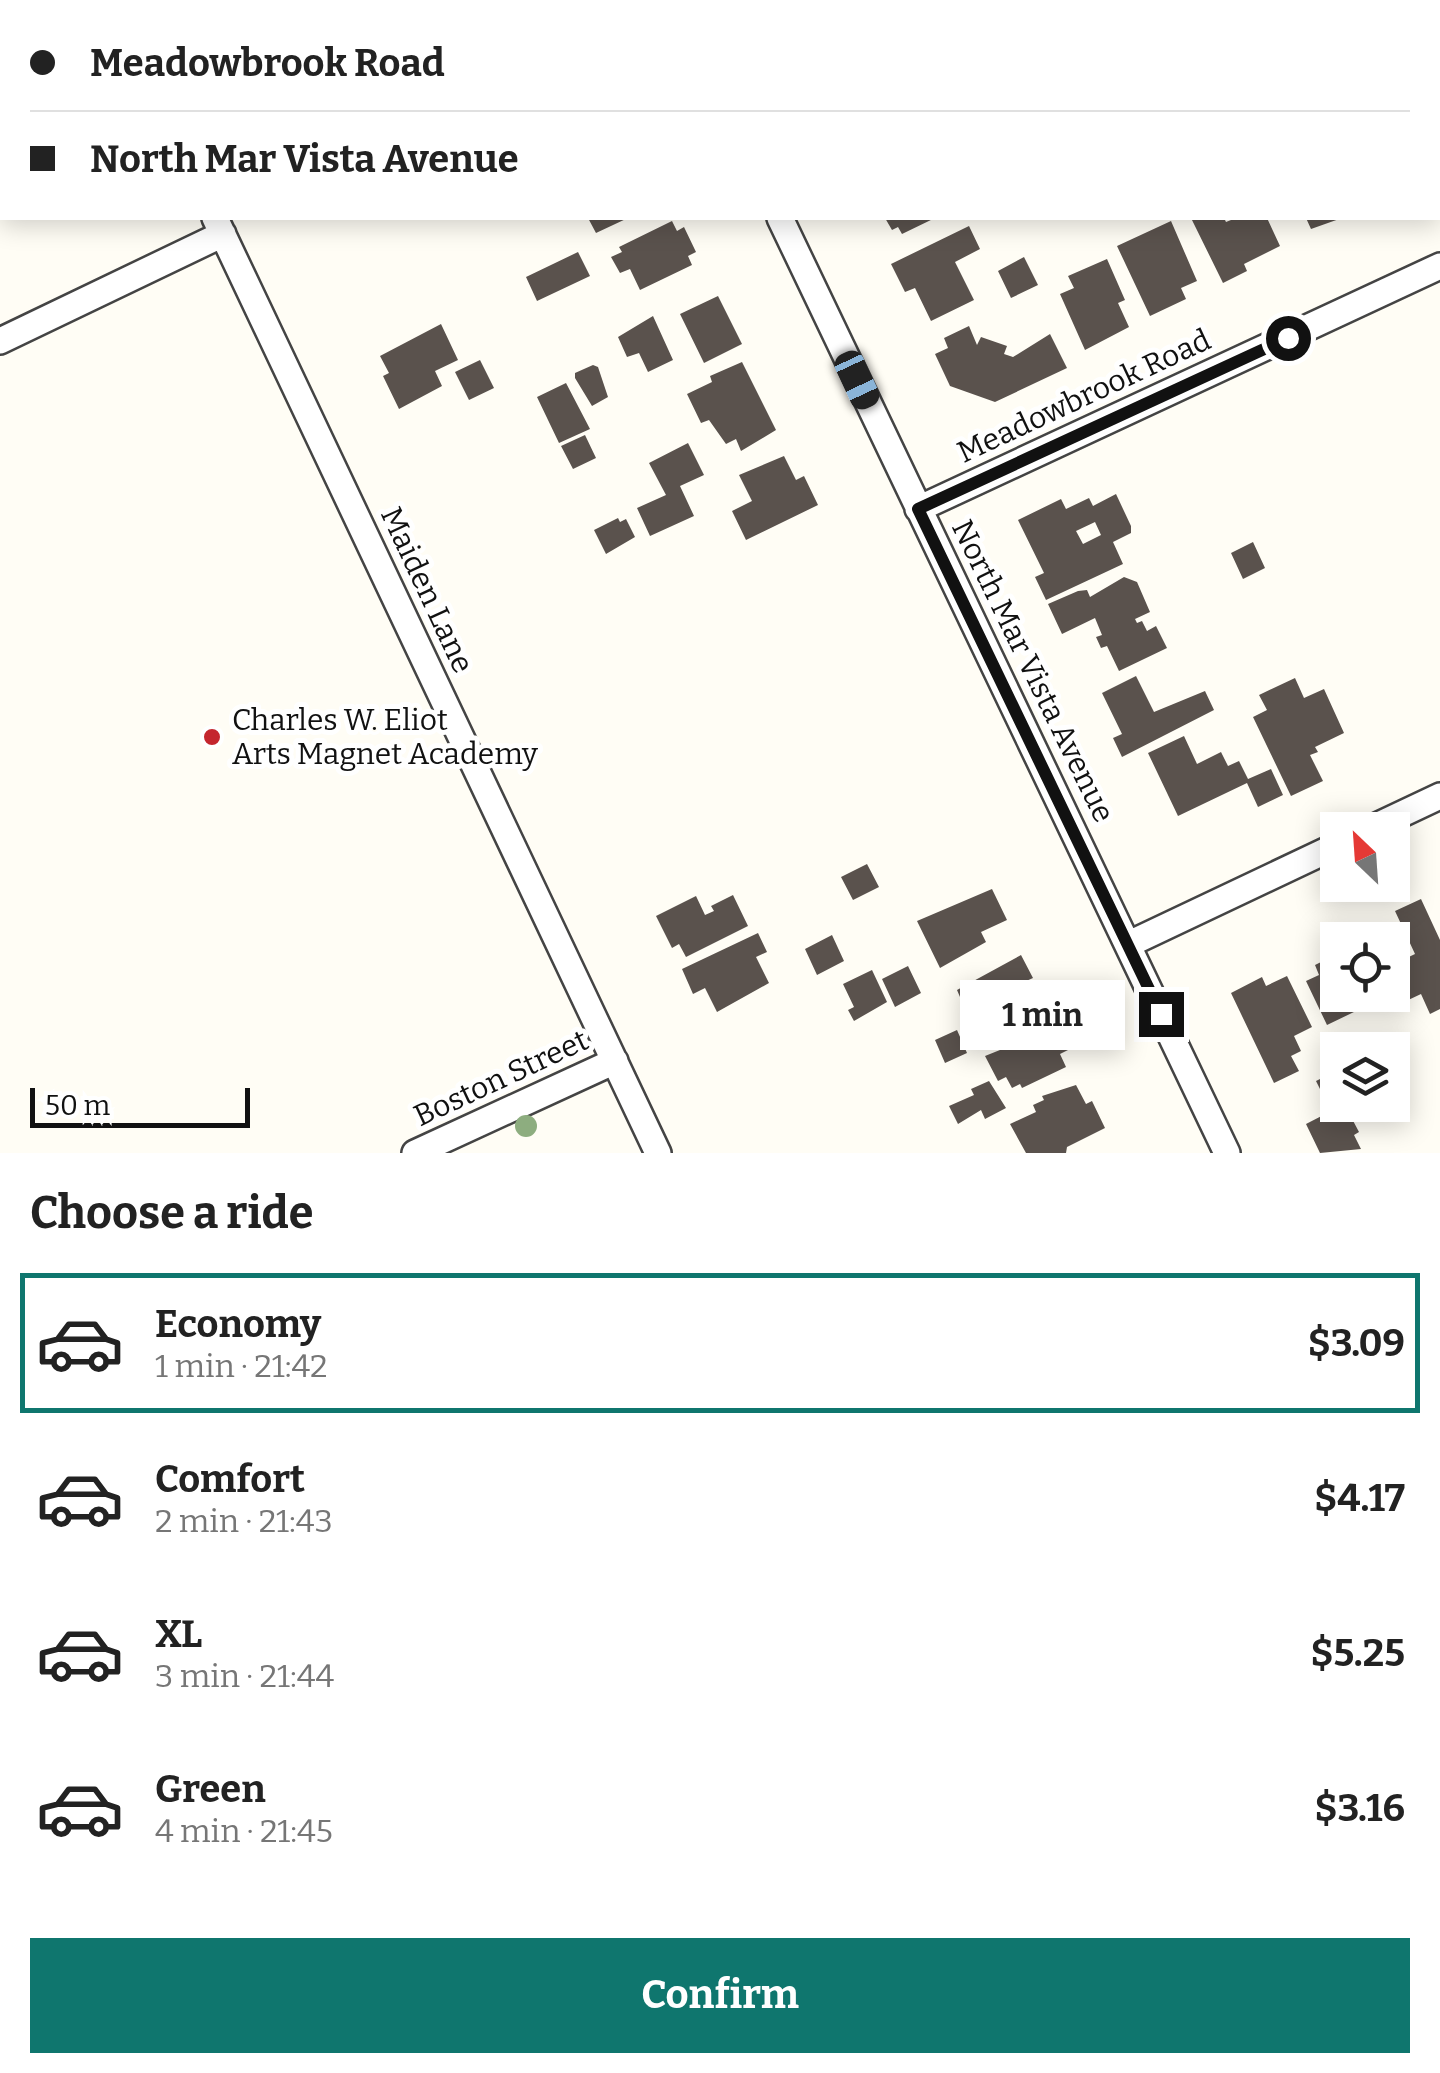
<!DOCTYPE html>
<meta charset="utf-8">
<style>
:root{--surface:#fff;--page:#f6f6f6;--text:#222;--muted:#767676;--line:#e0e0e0;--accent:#0f766e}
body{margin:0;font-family:Bitter,serif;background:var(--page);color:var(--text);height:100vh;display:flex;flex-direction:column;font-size:38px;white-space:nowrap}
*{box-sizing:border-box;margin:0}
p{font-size:32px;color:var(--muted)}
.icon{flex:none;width:55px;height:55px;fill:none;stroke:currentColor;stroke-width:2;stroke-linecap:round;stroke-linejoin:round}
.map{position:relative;height:1153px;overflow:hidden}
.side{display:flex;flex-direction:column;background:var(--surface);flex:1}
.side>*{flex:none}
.guide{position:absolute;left:0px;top:0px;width:1440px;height:220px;box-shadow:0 5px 25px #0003;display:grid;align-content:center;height:220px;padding:0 30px;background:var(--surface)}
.needle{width:65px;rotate:335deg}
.buttons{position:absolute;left:1320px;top:812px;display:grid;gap:20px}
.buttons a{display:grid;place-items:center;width:90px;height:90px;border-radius:0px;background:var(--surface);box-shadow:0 5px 25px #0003;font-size:50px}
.scale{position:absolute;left:30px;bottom:25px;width:220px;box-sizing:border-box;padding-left:10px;border:5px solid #111;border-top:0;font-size:28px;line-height:35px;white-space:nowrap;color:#111;-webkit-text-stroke:8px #fff;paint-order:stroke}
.end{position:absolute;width:45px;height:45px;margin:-22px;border:12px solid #111;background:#fff;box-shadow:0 0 0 5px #fff}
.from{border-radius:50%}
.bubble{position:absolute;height:70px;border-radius:0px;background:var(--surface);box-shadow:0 5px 25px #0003;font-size:32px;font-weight:700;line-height:70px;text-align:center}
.car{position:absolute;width:30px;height:60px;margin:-30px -15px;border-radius:12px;box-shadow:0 0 8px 2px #0007;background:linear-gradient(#222 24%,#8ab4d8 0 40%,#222 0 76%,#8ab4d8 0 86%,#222 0)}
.guide b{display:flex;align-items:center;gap:35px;height:95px;font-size:38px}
.guide b+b{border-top:2px solid var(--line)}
.guide i{width:25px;height:25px;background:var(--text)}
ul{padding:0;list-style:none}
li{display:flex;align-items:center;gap:30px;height:140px;margin:0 20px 15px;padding:0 10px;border:5px solid transparent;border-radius:0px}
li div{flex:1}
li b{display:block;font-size:38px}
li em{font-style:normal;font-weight:700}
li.current{border-color:var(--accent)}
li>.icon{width:90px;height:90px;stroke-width:1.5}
h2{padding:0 30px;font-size:45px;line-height:120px}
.primary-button{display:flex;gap:20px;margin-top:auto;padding:20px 30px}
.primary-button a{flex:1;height:115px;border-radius:0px;background:var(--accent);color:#fff;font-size:40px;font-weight:700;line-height:115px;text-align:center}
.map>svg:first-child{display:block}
.building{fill:#5a524d;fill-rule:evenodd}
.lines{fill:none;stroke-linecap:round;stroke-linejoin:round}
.minor-casing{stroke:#444;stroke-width:30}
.minor{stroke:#fff;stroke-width:25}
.tree{fill:#8dad7f}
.route{stroke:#111;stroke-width:12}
.poi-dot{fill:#c4262e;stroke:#fff;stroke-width:4}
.labels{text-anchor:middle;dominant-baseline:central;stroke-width:10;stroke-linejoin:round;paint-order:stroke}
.street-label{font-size:30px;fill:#111;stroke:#fff}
.poi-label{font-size:30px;fill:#111;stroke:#fff;text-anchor:start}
</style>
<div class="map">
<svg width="1440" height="1153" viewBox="0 0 1440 1153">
<rect width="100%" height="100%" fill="#fffdf5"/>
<path class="building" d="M588,218h40l-32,15z
M885,218h50l-33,16 -4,-7 -6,3z
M1191,218h33l2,4 10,-4h31l13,28 -36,18 3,7 -24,12z
M1306,218h36l-31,11z
M672,221l5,10 7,-4 12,25 -8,4 4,9 -52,25 -10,-21 -10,4 -9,-16 11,-5 -3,-5z
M1171,221l26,60 -16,7 5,11 -36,17 -33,-70z
M969,226l11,23 -25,13 19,38 -43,21 -16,-33 -10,4 -14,-28z
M578,252l12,24 -53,25 -11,-24z
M1024,257l14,28 -27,13 -13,-27z
M1107,259l18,41 -7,3 11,24 -44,23 -25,-56 14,-6 -6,-12z
M718,296l24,48 -38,19 -24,-49z
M653,316l20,44 -25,12 -9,-19 -12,4 -9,-20z
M441,324l17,36 -23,11 7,15 -43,23 -16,-33 6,-3 -9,-17z
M969,326l8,19 4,-8 26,9 -3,8 9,3 37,-23 17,34 -72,34 -45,-16 -15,-32 13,-6 -4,-10z
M480,360l14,28 -25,12 -14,-28z
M742,362l34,68 -35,21 -5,-12 -10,5 -17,-24 -8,3 -14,-29 25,-12 -2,-6z
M593,365l5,2 10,30 -16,9 -17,-28v-5z
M566,383l24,46 -31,14 -22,-46z
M585,435l11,23 -23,11 -12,-23z
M688,443l16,32 -24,11 14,30 -44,20 -13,-28 29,-13 -17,-32z
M784,456l12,24 8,-4 14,29 -72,35 -14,-29 20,-10 -13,-26z
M1116,494l15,32v7l-18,9 10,22 -77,36 -11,-23 9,-4 -26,-53 43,-21 5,10 23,-11 4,8zM1095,522l6,13 -18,9 -7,-13z
M618,518l2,4 6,-3 9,18 -29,17 -12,-24z
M1253,542l12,26 -22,11 -12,-26z
M1124,577l13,5 13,30 -15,7 2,4 5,-2 5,10 9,-5 11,22 -48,23 -12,-25 -6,2 -5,-11 6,-2 -7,-17 -33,16 -14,-30 30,-13 9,-1 3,7z
M1136,676l18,36 51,-21 9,19 -92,47 -9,-19 9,-4 -20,-41z
M1295,678l9,20 20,-9 20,44 -29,14 3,5 -8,3 13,26 -32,15 -38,-79 14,-7 -8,-15z
M1184,736l13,28 24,-12 7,14 11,-5 9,18 23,-10 12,26 -25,12 -11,-24 -69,33 -30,-63z
M867,864l12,23 -26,13 -12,-23z
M992,889l15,31 -26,12 5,10 -46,26 -23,-47z
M733,895l15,31 -62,31 -7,-13 -7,4 -16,-32 40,-20 9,19 9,-4 -3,-5z
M1421,899l19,41v69l-10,5 -9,-20 -17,8 -12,-24v-13l23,-11 -20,-43z
M758,933l9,19 -11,5 13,26 -52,29 -12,-24 -12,6 -11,-25z
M832,935l12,26 -27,14 -12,-26z
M1338,941v54l45,3 -56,27 -21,-44 13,-6 -4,-10 12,-6 -6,-10z
M1021,955l12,23 -9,4 10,20 -36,20 -7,1 -2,-6 -17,8 -15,-35z
M908,966l13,27 -26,14 -13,-28z
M872,970l15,32 -33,19 -6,-11 6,-3 -11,-23z
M1287,976l25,51 -18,9 7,15 -10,5 8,15 -25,12 -43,-90 31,-16 4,9z
M1057,1027l11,23 -8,4 6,13 -44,21 -2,-4 -8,4 -6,-11 -8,4 -13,-25z
M957,1030l10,23 -22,10 -10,-23z
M1338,1070v33l-9,4 -13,-26z
M989,1081l17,27 -21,11 -4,-9 -23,14 -9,-18 25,-11 -3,-6z
M1076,1085l10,19 6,-3 13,27 -38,19 -1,6h-40l-16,-29 26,-12 -3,-7 11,-5 -2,-4z
M1339,1107l5,11 6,-3 9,17 -5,3 7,14 -41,4 -14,-29z"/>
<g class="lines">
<defs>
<path id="minor" d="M111,0l1,2
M677,0l1,2
M215,218l443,935
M780,218l447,935
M0,341l223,-107
M918,509l522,-243
M1368,830l72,-34
M1129,944l209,-99
M415,1153l200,-92"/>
</defs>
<use href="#minor" class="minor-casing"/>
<use href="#minor" class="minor"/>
</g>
<circle class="tree" cx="526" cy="1126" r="11"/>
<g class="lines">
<path class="route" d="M1161,1014l-243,-505 370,-171"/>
</g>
<circle class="poi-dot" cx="212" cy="737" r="10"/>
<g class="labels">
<g class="street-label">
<text transform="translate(1084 396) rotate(-25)">Meadowbrook Road</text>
<text transform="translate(427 590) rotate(65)">Maiden Lane</text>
<text transform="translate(1033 671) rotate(64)">North Mar Vista Avenue</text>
<text transform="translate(501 1078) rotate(-25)">Boston Street</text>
</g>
<g class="poi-label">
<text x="232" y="720">Charles W. Eliot<tspan x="232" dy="34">Arts Magnet Academy</tspan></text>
</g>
</g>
</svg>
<div class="buttons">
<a><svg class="needle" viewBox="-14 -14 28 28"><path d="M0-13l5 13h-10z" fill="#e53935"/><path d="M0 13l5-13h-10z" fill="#767676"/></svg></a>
<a><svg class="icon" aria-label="locate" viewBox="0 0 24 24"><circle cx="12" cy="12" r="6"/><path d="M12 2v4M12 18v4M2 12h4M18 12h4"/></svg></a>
<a><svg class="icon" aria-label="layers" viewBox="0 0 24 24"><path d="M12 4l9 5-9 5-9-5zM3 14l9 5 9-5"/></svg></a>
</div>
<div class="scale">50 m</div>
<i class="end from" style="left:1288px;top:338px"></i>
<i class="end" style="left:1161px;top:1014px"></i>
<div class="bubble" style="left:960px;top:980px;width:165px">1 min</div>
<i class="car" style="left:857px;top:380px;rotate:155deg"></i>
<div class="guide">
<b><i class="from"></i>Meadowbrook Road</b>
<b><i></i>North Mar Vista Avenue</b>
</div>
</div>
<section class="side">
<h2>Choose a ride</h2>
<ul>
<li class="current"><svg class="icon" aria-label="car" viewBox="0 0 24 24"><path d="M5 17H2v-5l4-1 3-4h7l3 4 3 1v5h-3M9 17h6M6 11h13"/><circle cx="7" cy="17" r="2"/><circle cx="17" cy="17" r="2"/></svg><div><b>Economy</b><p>1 min · 21:42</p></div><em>$3.09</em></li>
<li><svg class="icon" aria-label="car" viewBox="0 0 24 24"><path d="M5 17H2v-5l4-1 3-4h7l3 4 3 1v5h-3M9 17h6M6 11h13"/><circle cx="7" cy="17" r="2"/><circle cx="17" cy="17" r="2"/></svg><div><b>Comfort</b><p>2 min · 21:43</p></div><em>$4.17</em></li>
<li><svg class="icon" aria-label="car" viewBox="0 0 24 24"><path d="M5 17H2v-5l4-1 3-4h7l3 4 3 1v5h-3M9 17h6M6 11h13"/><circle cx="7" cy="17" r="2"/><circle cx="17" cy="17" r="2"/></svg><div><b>XL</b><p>3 min · 21:44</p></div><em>$5.25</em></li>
<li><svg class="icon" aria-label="car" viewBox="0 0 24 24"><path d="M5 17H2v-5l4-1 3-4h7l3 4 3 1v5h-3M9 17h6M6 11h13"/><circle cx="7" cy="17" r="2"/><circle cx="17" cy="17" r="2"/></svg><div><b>Green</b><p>4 min · 21:45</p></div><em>$3.16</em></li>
</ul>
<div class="primary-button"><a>Confirm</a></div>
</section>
